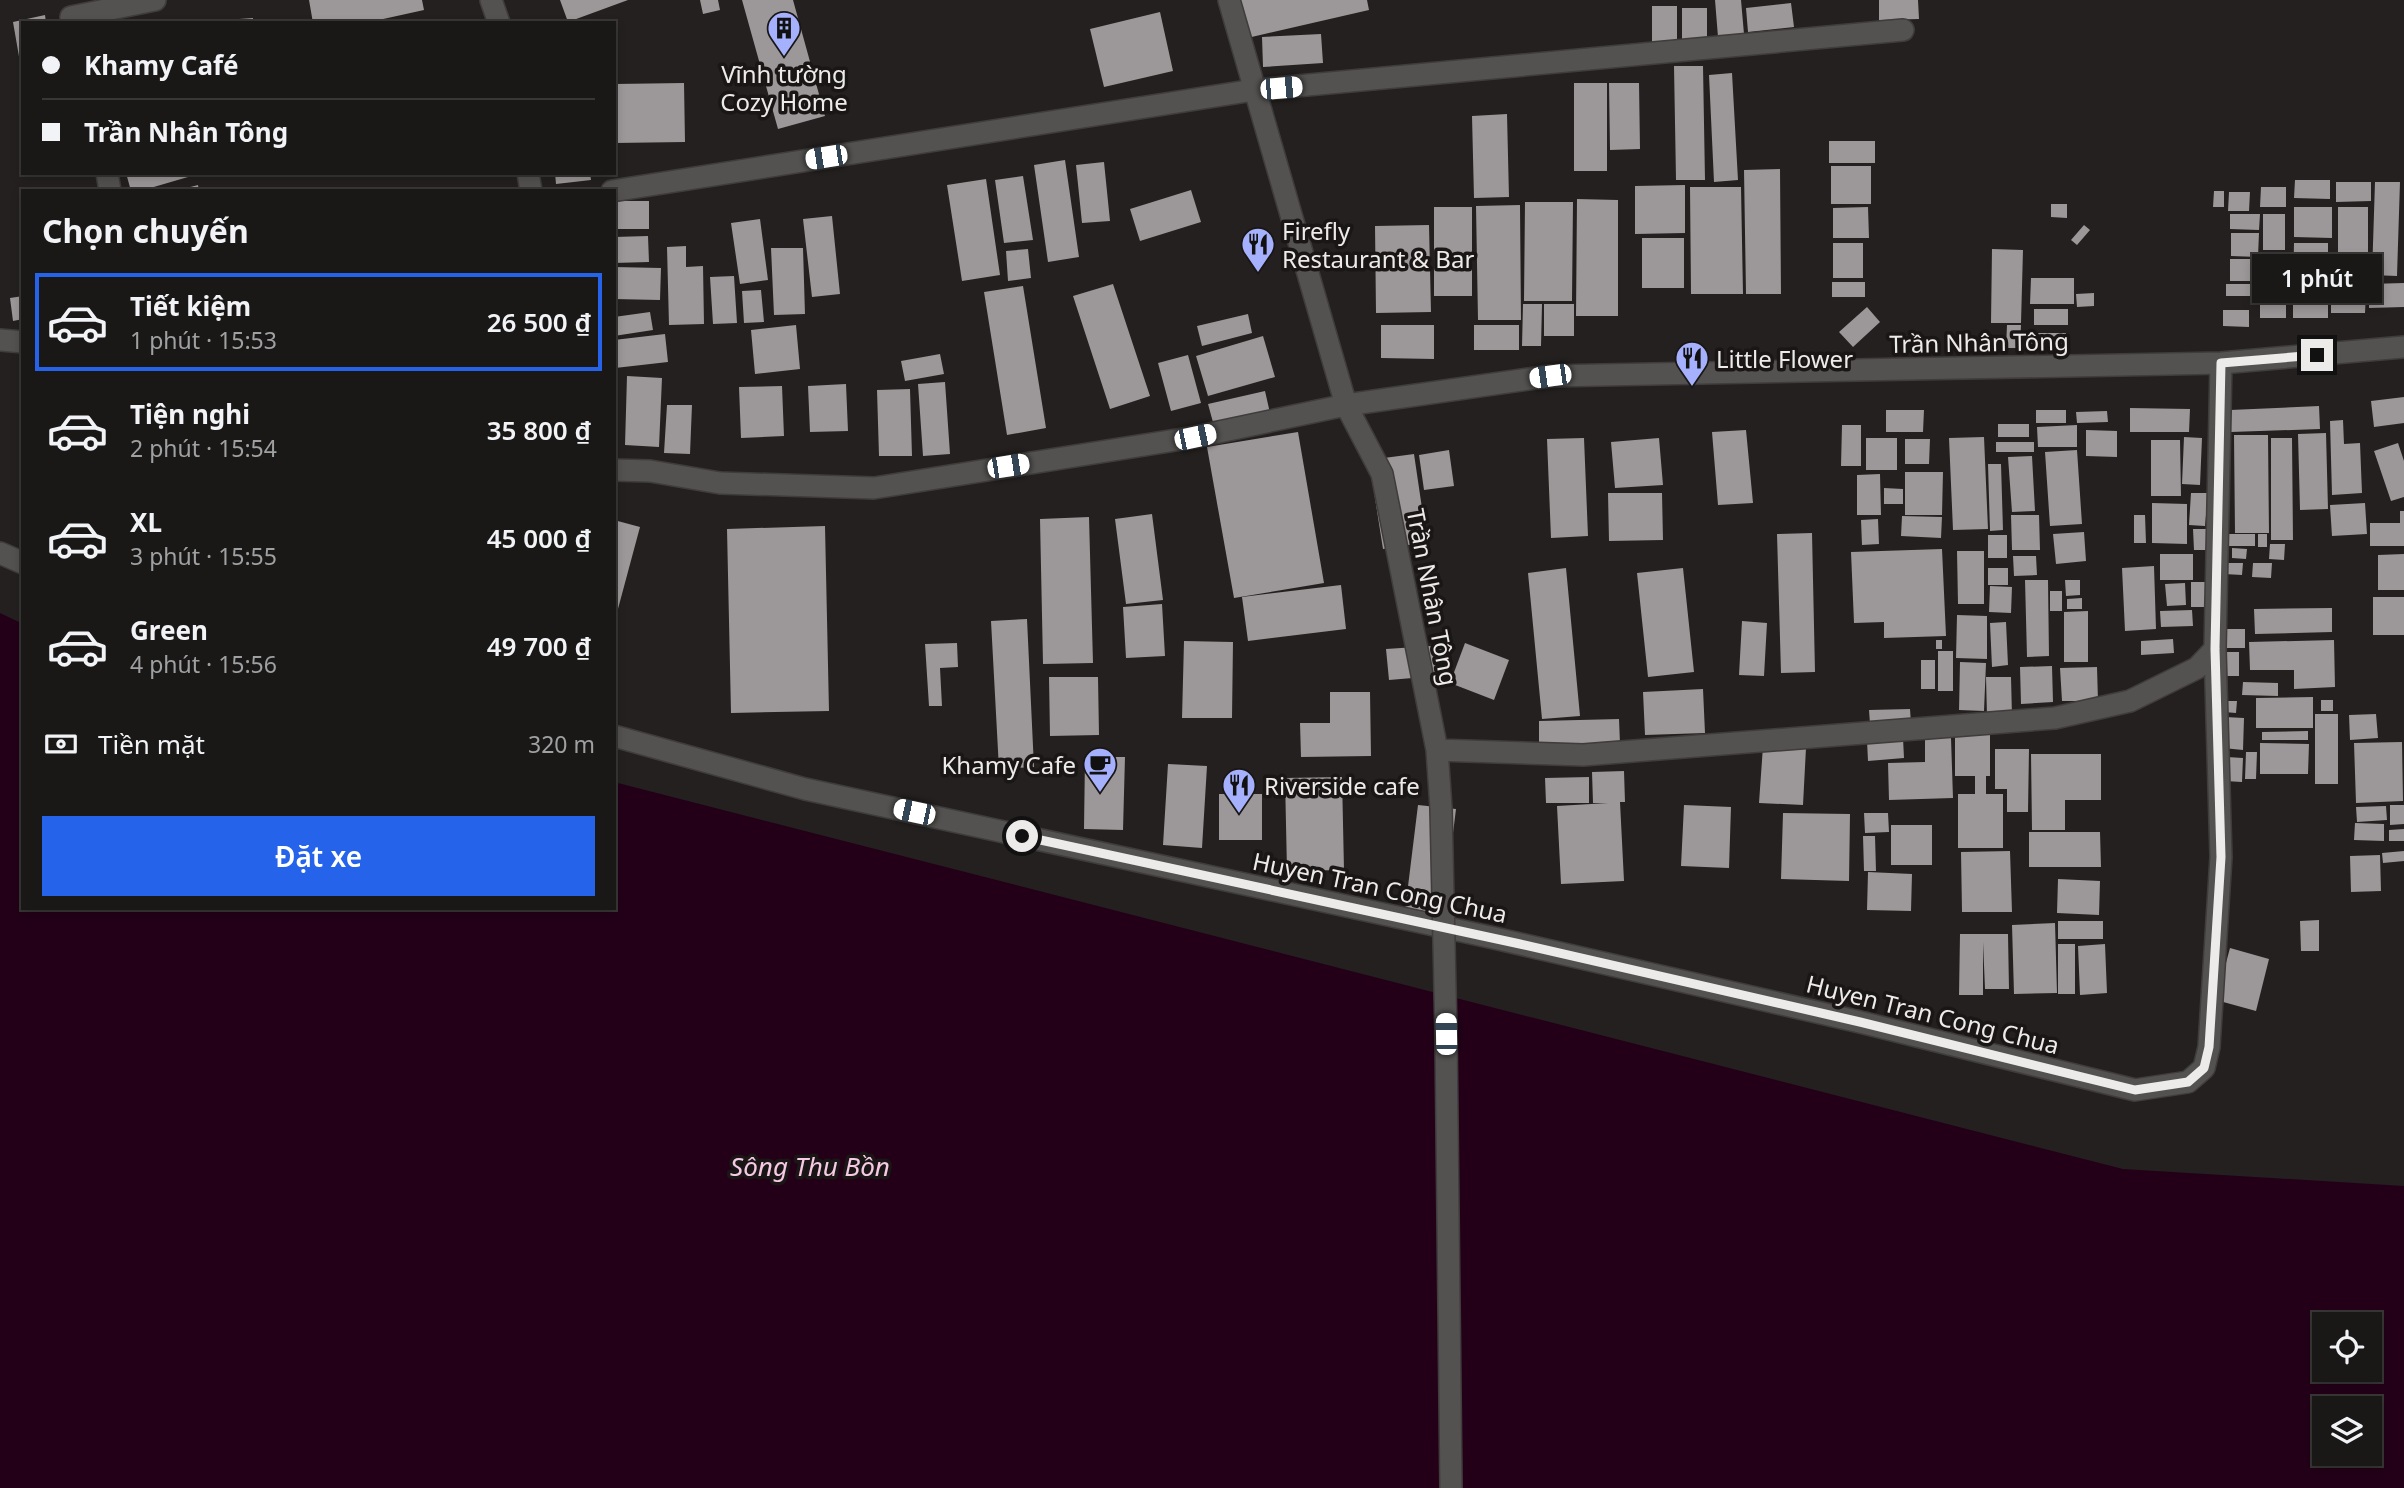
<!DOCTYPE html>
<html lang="vi">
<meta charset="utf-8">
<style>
:root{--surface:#1a1817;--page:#272524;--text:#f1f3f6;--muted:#9fa0a1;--line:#383736;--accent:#2563eb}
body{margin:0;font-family:"Noto Sans",sans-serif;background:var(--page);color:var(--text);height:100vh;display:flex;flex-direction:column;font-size:26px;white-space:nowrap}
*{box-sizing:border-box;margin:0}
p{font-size:23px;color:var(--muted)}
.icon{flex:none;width:38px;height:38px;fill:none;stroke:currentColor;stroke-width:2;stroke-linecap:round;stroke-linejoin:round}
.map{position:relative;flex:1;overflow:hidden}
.side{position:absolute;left:21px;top:189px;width:595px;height:721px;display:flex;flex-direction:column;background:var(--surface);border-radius:0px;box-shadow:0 4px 10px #0003,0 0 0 2px var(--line)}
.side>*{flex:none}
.banner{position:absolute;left:21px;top:21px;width:595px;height:154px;border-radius:0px;box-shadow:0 4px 10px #0003,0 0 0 2px var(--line);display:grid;align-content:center;height:154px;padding:0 21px;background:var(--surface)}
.controls{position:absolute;left:2312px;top:1312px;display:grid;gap:14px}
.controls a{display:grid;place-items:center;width:70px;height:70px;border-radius:0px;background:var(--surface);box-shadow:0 4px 10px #0003,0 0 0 2px var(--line);font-size:35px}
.end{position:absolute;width:32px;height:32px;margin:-16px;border:9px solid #edebea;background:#111;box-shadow:0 0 0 4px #111}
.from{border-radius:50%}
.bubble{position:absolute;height:49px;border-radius:0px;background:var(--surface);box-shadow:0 4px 10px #0003,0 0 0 2px var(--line);font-size:23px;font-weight:600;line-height:49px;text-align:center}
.car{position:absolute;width:21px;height:42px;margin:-21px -10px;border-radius:9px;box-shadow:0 0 5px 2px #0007;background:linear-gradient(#fff 24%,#345 0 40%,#fff 0 76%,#345 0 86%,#fff 0)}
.banner b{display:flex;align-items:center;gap:24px;height:66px;font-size:26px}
.banner b+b{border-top:2px solid var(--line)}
.banner i{width:18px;height:18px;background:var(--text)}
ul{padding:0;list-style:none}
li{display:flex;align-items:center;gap:21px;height:98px;margin:0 14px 10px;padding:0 7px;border:4px solid transparent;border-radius:0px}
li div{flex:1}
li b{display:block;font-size:26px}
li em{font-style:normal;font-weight:600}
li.on{border-color:var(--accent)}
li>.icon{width:63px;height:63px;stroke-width:1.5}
h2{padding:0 21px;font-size:32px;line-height:84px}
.pay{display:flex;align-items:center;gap:18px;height:77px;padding:0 21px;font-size:26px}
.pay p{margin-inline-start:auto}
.primary-button{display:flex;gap:14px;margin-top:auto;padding:14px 21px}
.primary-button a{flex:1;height:80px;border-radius:0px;background:var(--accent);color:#fff;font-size:28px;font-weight:600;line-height:80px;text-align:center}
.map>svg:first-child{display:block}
.water{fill:#230018;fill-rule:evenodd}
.building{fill:#9c9798}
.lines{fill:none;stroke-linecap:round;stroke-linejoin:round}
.minor-casing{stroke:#3f3c3b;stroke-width:24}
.minor{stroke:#535251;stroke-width:21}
.minor-bridge-casing{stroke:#3f3c3b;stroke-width:24;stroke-linecap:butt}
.minor-bridge{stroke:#535251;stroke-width:21}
.route{stroke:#edebea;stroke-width:9}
.labels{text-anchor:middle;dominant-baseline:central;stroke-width:7;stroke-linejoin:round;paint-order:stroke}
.poi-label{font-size:24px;fill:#edebea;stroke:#1a1616;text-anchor:start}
.street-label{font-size:24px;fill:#edebea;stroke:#1a1616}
.water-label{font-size:26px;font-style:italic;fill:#f6c9e4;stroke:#1a1616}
</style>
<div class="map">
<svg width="2404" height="1488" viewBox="0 0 2404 1488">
<rect width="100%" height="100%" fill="#23201f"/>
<path class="water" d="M0,613l23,11v284h591v-126l1509,387 281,17v302h-2404zM2324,1325h46v45h-46zM2324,1409h46v45h-46z"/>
<path class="building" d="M309,0h113l2,10 -59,13h-52z
M560,0h68l-60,22z
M700,0h18l2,10 -17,4z
M742,0h51l32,116 -47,13z
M1234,0h133l2,10 -126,29z
M1715,0h26l3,34 -26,3z
M1879,0h39l1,19 -40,1z
M1791,3l3,24 -46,5 -2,-24z
M1652,6h25v37h-25z
M1682,8h25v34h-25z
M1160,12l13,59 -69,16 -14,-58z
M45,15l1,8h-23l-2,45 -8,-46z
M253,18v5h-42v-2z
M1321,34l2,29 -60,4 -1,-30z
M1674,66h29l2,114h-29z
M1732,73l6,107 -24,2 -5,-107z
M684,83l1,59 -71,1v-59z
M1574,83h33v88h-33z
M1609,83h30l1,66 -30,1z
M1507,114l2,83 -35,1 -2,-82z
M1829,141h46v22h-46z
M1065,160l14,97 -31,5 -14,-97z
M1104,162l6,59 -28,2 -6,-58z
M1831,166h40v38h-40z
M1780,169l1,125h-35l-2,-124z
M126,173h61l1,4 -48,14h-9z
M555,173h35l1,7 -35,4z
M1023,176l10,64 -29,3 -9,-63z
M986,179l14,96 -38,6 -15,-96z
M2295,180h35v19l-36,-1z
M2336,182h35v19l-35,1z
M2375,182h25l-3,94 -25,-1z
M198,185l1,6h-20v-1z
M1685,185v48l-50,1v-48z
M1690,187h51l2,107h-52z
M2261,187h25v20h-26z
M1191,190l10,32 -61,19 -10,-32z
M2214,191h10v16h-11z
M2229,192h21l-1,19h-21z
M1577,199l41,1v116h-42z
M614,201h35v28h-35z
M1525,202h48l-1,99h-48z
M2051,204h16v14l-16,-1z
M1520,205l1,115h-43l-2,-114z
M1434,207h38v89h-38z
M1868,207l1,31h-36v-30z
M2294,207h38v31l-38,-1z
M2338,207h30v69h-30z
M2230,214h30l-1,16 -29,-1z
M2263,214h22v36h-22z
M832,216l8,78 -28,3 -9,-78z
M760,219l8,61 -28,4 -9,-61z
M1429,225l2,87 -55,1 -1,-87z
M2084,225l6,5 -13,15 -6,-5z
M20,229h3v48h-4z
M2231,233h28l-1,24 -27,-1z
M648,236l1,26 -35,1v-26z
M1642,238h42v50h-42z
M1833,243h30v35h-30z
M2294,243h34v47h-35z
M686,246v21l17,-1 1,58 -35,1 -2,-78z
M771,248h32l2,66 -31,1z
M1028,249l3,29 -23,3 -2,-30z
M1992,249l31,1 -2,73h-30z
M2260,253h26v65h-26z
M2230,259h28v22h-28z
M614,267l47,1 -1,32 -46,-1z
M734,276l3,47 -24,1 -3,-47z
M2031,278h43v26h-44z
M1832,282h33v15h-33z
M2404,283v24l-35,1v-24z
M1113,284l37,112 -40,13 -37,-113z
M2226,284h24v12h-24z
M1023,286l23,142 -39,7 -23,-143z
M761,290l3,32 -20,1 -2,-32z
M2331,292l35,1 -1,20h-34z
M2094,293v13l-17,1 -1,-13z
M23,296v23l-10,2 -3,-23z
M2293,301l35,1v16h-35z
M1523,304h19l-1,42h-19z
M1544,304h30v32h-30z
M1867,307l13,15 -27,25 -14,-15z
M2034,309h34v16h-34z
M2223,310h26v17l-26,-1z
M650,312l3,18 -39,6v-19z
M1248,314l4,19 -50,13 -5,-20z
M796,325l4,44 -45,5 -4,-44z
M1381,325h53v34l-53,-1z
M1474,325h45v25h-45z
M2007,325h14l-1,23h-14z
M2025,333h41v11h-41z
M665,334l3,28 -53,6 -1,-28z
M1263,336l12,41 -67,19 -12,-40z
M940,354l4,20 -39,7 -4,-20z
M1188,355l13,48 -30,8 -13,-48z
M627,376l35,2 -3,69 -34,-2z
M945,382l5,72 -27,2 -5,-72z
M846,384l2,47 -38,1 -2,-46z
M782,386l2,50 -43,2 -2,-51z
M910,389l2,67h-33l-2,-66z
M1265,391l5,22 -56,13 -6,-22z
M2404,397v26l-30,4 -3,-26z
M667,405h25l-2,49 -26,-1z
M2319,406l1,23 -89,3 -1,-22z
M2130,408l60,1 -1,23h-59z
M1886,410h38l-1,22h-37z
M2036,410h30v13h-30z
M2107,411l1,11 -31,1 -1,-11z
M2343,420l1,24 16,-1 2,50 -30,2 -2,-74z
M1998,424h31v13h-31z
M1842,425h19v41h-20z
M2077,425v22h-39l-1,-20z
M1746,430l7,73 -35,2 -6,-73z
M2086,430l31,1v26l-31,-1z
M1298,432l26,151 -90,15 -27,-151z
M2326,433l2,76 -28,1 -2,-76z
M2234,435h34l1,98h-34z
M1984,437l4,92 -35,1 -4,-92z
M2184,437l18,1 -2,47 -18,-1z
M1584,438l4,98 -37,2 -4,-99z
M1659,438l4,47 -48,3 -4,-46z
M1866,438h31v32h-31z
M2271,438h21l1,102h-22z
M1905,439h25l-1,25h-24z
M2151,440h29l1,56h-30z
M1996,442h38v10h-38z
M2398,443l6,18v36l-13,4 -17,-50z
M1449,450l5,36 -30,4 -5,-35z
M2077,450l5,74 -32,2 -5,-74z
M1414,454l13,88 -44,7 -14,-89z
M2032,456l3,55 -23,1 -4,-55z
M1988,464h13l2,66 -13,1z
M1905,472h38l-1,43h-37z
M1880,474l1,41h-24v-40z
M1884,488l19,1v15h-19z
M1608,493h54l1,47 -54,1z
M2191,493h17l-3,33 -16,-1z
M2152,503l35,1v40l-35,-1z
M2365,503l2,31 -35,2 -2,-31z
M2400,511h4v35h-34v-23h30z
M1152,514l11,86 -37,4 -11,-85z
M2011,515h28l1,35h-28z
M2134,515h11l1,28h-12z
M1902,516l40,1 -1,21 -40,-2z
M1089,517l4,146 -50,1 -3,-145z
M1878,519l1,25 -17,1 -1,-25z
M614,520l26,7 -25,93h-1z
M825,526l4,185 -98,2 -4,-184z
M2193,529h17l1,21h-17z
M2084,532l2,29 -30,3 -3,-30z
M1812,533l3,139 -34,1 -4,-139z
M2229,534h26v12h-26z
M2258,534h9v13h-9z
M1988,535h19v23h-19z
M2270,544h15l-1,16 -15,-1z
M2232,548l15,1 -1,10 -14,-1z
M1942,549l4,87 -62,2v-16l-30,1 -3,-71z
M1957,551h27v53h-26z
M2160,554h33v26h-33z
M2404,554v36h-26v-35z
M2013,556h23l1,19 -23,1z
M2225,563h18l-1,12 -18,-1z
M2253,563h19l-1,15 -19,-1z
M2154,566l2,63 -31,2 -3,-63z
M1566,568l14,148 -38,3 -14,-146z
M1683,568l11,104 -46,5 -11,-104z
M1988,568h20v17h-20z
M2025,580h23l1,76 -22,1z
M2065,580h15v15l-14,1z
M2191,582h14l1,25h-15z
M2185,583l1,22 -19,1 -2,-22z
M1341,585l5,44 -98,12 -6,-44z
M1990,586l22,1 -1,26 -22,-1z
M2050,591h12v20h-12z
M2373,597h31v38h-31z
M2082,598v11h-15v-10z
M1162,604l3,52 -39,2 -3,-51z
M2332,608v24l-77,2 -1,-25z
M2192,610l1,16 -32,1 -1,-16z
M2088,611v51h-24v-50z
M1957,615l30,1v43l-31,-1z
M1027,619l7,148 -35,2 -8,-148z
M1742,621l25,2 -3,53 -25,-1z
M2006,622l2,43 -16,2 -2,-44z
M2222,629h23v19h-23z
M2173,639l1,14 -33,2v-14z
M1936,640h6v9h-6z
M2334,640l1,47 -41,2v-19h-44l-1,-28z
M1184,641l49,1 -1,76h-50z
M957,643l1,24 -18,1 2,38h-13l-4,-62z
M1465,643l44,17 -15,40 -44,-17z
M1446,645l2,30 -59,5 -3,-31z
M1938,651h15v40h-15z
M2225,652h14v24h-14z
M1921,660h14v29h-14z
M1960,662l26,1 -2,48 -25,-1z
M2052,666l1,36 -32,2 -1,-37z
M2097,667l1,34h-36l-2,-33z
M1049,677h49l1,58 -49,1z
M1986,677h25l1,39h-25z
M2243,682l35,1v13l-36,-1z
M1703,689l2,44 -60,2 -2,-43z
M1330,692h40l1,64 -70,1 -1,-34h30z
M2313,697v31h-57v-30z
M2321,700h12v11h-12z
M2225,701h12l-1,12 -12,-1z
M1910,709l1,14 -41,1 -1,-14z
M2315,714h23v70h-23z
M2376,714l2,24 -28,2 -1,-25z
M2225,717l19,1 -1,32 -20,-2z
M1619,719l1,25 -81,3v-26z
M2308,731v9h-46v-8z
M1955,734h35v42h-4v18h17v54h-45v-54h17v-18h-20z
M1903,738l1,20 -36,3 -1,-20z
M1925,738h26l2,60 -64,2 -1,-37 37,-1z
M2402,742l1,59 -47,2 -2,-60z
M2260,743l49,1 -1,30h-48z
M1763,746l43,2 -3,57 -44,-2z
M1995,749h34l-1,63h-21v-23h-12z
M2246,752h11l-1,27h-11z
M2031,754h70v46h-36v30h-33z
M1085,757h40l-2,73 -39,-1z
M2227,757l16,1 -1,24 -17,-1z
M1168,764l39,2 -5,82 -39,-3z
M1624,771l1,31h-5l4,79 -63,3 -4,-78 51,-3h-15l-1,-31z
M1342,777l2,93 -57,1 -2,-93z
M1589,777v26h-43l-1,-25z
M1219,794h43v46h-43z
M1418,805l38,4 -15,122 -38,-4z
M1684,805l47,2 -2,61 -48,-2z
M2390,805h14v19l-14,1z
M2386,806l1,14 -30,2 -1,-15z
M1783,813l67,1 -1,67 -68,-2z
M1864,813h24l1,19 -24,1z
M2355,823l29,1v17l-30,-1z
M1891,825h41v40h-41z
M2404,829v12h-15v-11z
M2029,832h71l1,35h-72z
M1863,836h12l1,35h-12z
M2010,851l2,61h-50l-1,-60z
M2404,851v10l-21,2 -1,-10z
M2380,855l1,36 -30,1 -1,-36z
M1868,872l44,2 -1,37 -44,-1z
M2058,879l42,2 -1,34 -42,-2z
M2319,920v31h-18l-1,-30z
M2058,921h45v18h-45z
M2055,923l2,70 -43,1 -2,-69z
M1960,934h48l1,55h-24l-2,-47v53h-24z
M2058,944h17v50h-17z
M2105,944l2,49 -27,2 -2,-49z
M2230,948l39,11 -13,52 -40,-11z"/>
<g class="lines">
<defs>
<path id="minor" d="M491,0l8,23
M1229,0l117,405 36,69 55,276 4,58
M71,17l84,-17
M107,173l3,18
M528,173l3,18
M612,191l642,-101 649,-60
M0,340l23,2
M614,470l36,1 70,12 154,5 321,-51 151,-32 204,-29 671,-13 183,-16
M0,553l23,10
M614,736l191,53 689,149 366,84 275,68 53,-8 16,-14 5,-21 12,-190 -6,-208 6,-286
M1437,750l146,5 472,-37 75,-17 67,-33 18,-19
M1446,1034l5,454"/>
</defs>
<use href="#minor" class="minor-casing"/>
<use href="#minor" class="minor"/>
<defs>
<path id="minor-bridge" d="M1441,808l5,226"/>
</defs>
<use href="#minor-bridge" class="minor-bridge-casing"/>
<use href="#minor-bridge" class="minor-bridge"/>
</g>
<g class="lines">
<path class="route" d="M1022,836l498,108 340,78 275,68 53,-8 16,-14 5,-21 12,-190 -6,-208 6,-286 96,-8"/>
</g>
<defs>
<symbol id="building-pin" viewBox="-11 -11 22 30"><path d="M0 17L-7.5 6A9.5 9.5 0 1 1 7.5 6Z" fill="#a5b1fc" stroke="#1a1616"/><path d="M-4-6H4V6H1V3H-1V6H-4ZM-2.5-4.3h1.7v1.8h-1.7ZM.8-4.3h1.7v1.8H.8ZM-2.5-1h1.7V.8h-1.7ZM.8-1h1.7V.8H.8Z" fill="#111"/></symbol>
<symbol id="restaurant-pin" viewBox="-11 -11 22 30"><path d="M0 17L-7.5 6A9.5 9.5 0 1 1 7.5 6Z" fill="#a5b1fc" stroke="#1a1616"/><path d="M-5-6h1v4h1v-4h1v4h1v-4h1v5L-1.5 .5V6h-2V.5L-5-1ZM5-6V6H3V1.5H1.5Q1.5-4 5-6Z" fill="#111"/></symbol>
<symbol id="cafe-pin" viewBox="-11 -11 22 30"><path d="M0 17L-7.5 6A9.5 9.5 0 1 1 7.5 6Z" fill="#a5b1fc" stroke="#1a1616"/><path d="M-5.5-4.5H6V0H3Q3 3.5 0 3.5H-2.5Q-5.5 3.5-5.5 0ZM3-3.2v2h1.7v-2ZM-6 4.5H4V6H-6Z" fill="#111"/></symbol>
</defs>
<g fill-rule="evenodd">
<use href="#building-pin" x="765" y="9" width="38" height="52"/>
<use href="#restaurant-pin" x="1239" y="225" width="38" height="52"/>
<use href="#restaurant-pin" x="1673" y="339" width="38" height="52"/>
<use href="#cafe-pin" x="1081" y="745" width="38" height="52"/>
<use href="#restaurant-pin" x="1220" y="766" width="38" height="52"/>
</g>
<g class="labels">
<g class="poi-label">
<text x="784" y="73" text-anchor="middle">Vĩnh tường<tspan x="784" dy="28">Cozy Home</tspan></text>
<text x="1282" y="230">Firefly<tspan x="1282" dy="28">Restaurant &amp; Bar</tspan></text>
<text x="1716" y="358">Little Flower</text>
<text x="1076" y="764" text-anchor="end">Khamy Cafe</text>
<text x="1264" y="785">Riverside cafe</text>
</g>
<g class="street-label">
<text transform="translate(1979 342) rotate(-1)">Trần Nhân Tông</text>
<text transform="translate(1433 597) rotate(79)">Trần Nhân Tông</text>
<text transform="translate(1380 887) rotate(12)">Huyen Tran Cong Chua</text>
<text transform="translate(1933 1014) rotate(14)">Huyen Tran Cong Chua</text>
</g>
<g class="water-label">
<text x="810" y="1166">Sông Thu Bồn</text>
</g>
</g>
</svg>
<div class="controls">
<a><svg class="icon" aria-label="locate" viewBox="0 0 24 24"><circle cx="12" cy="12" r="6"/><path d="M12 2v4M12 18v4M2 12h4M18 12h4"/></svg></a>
<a><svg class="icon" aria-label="layers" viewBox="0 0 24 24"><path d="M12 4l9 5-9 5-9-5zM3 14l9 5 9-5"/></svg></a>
</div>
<i class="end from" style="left:1022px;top:836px"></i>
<i class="end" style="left:2317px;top:355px"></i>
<div class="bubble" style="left:2252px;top:254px;width:130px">1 phút</div>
<i class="car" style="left:1281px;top:88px;rotate:85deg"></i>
<i class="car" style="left:826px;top:157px;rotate:261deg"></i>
<i class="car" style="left:1550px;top:376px;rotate:262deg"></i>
<i class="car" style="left:1195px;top:437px;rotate:78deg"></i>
<i class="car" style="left:1008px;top:466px;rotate:81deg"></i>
<i class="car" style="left:914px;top:812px;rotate:282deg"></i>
<i class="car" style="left:1446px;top:1034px;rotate:359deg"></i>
<div class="banner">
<b><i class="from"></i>Khamy Café</b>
<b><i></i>Trần Nhân Tông</b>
</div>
<section class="side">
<h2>Chọn chuyến</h2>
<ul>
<li class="on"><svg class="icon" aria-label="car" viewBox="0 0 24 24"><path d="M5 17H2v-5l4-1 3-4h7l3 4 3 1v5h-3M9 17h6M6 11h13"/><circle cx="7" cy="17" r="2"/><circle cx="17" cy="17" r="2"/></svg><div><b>Tiết kiệm</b><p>1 phút · 15:53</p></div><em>26 500 ₫</em></li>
<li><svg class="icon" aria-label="car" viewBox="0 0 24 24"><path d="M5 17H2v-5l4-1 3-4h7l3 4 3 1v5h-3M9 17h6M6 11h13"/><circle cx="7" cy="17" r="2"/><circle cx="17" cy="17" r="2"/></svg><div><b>Tiện nghi</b><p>2 phút · 15:54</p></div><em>35 800 ₫</em></li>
<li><svg class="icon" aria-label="car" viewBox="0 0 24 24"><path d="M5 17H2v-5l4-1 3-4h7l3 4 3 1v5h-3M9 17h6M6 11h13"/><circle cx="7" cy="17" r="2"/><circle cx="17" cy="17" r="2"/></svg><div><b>XL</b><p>3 phút · 15:55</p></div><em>45 000 ₫</em></li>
<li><svg class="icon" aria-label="car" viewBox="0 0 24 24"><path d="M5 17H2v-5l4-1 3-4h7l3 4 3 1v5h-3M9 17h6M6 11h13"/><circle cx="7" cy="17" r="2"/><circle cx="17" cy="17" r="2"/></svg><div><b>Green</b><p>4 phút · 15:56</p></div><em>49 700 ₫</em></li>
</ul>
<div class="pay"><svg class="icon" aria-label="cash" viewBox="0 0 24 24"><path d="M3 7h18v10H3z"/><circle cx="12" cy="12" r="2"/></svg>Tiền mặt<p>320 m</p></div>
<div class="primary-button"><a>Đặt xe</a></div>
</section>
</div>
